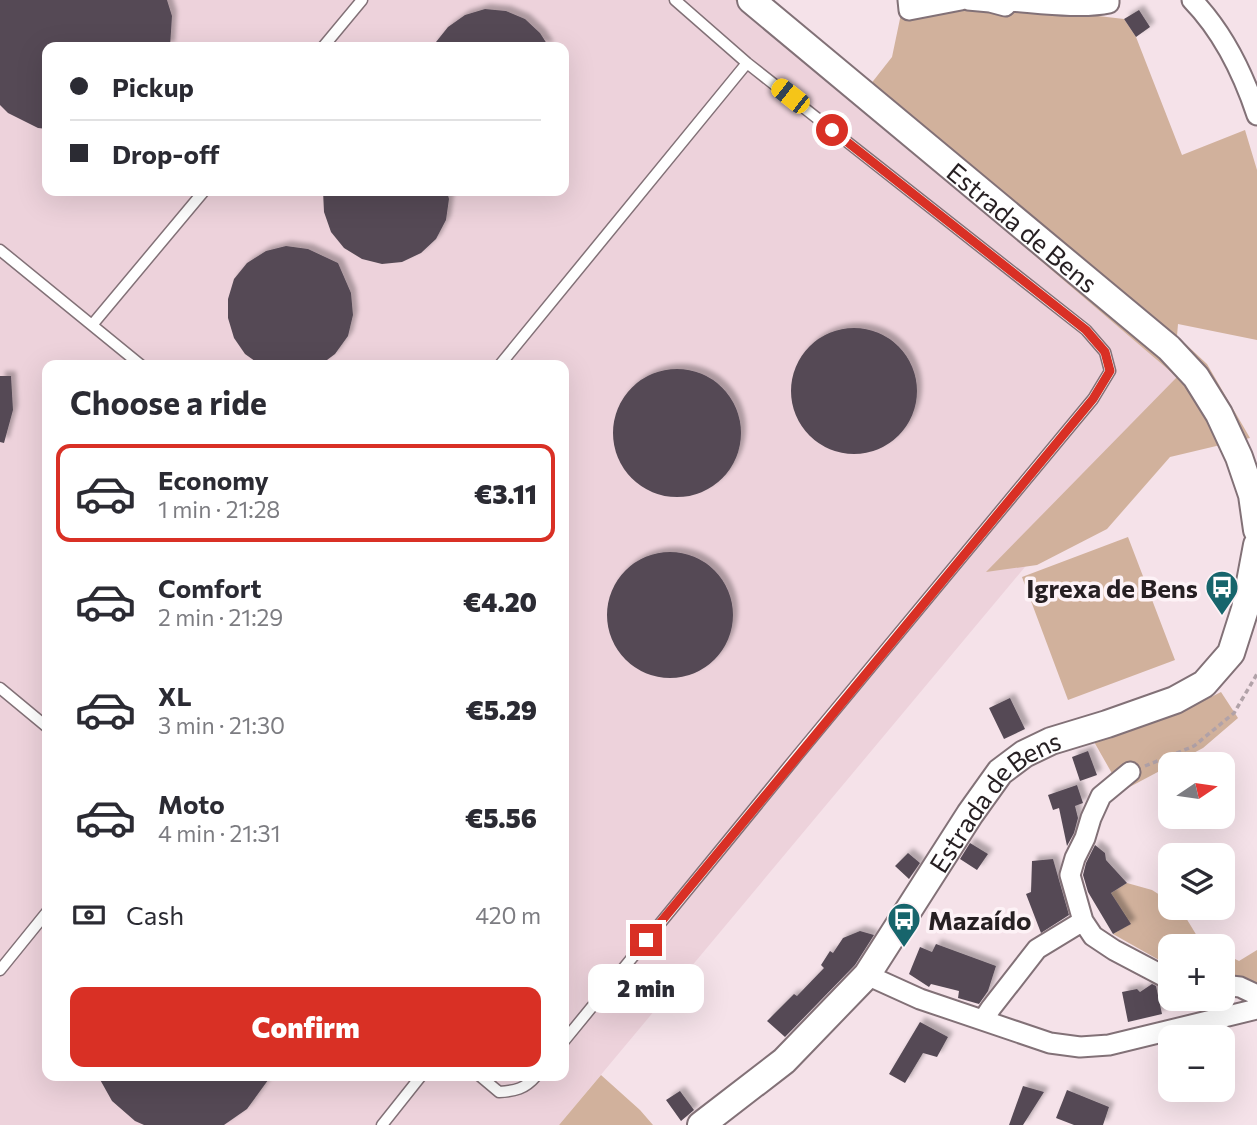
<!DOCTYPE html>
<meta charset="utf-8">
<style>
:root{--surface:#fff;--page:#f2f2f3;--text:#2b2b33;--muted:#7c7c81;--line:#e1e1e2;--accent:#d93025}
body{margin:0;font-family:Commissioner,sans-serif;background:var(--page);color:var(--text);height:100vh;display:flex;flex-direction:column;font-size:26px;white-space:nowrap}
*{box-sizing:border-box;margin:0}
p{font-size:23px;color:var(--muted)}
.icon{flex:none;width:38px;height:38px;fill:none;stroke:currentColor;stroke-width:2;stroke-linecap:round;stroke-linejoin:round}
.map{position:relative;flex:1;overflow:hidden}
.details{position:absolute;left:42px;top:360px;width:527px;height:721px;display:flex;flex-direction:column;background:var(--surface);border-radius:14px;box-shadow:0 7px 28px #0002}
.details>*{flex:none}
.guide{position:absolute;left:42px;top:42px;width:527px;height:154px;border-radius:14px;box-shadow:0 7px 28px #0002;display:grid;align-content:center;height:154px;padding:0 28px;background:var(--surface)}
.needle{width:46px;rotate:77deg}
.fabs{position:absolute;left:1158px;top:752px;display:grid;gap:14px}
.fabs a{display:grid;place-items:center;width:77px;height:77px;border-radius:14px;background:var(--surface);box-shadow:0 7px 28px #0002;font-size:35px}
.end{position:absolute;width:32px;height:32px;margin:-16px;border:9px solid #d93025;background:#fff;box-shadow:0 0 0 4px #fff}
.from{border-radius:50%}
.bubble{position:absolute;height:49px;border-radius:14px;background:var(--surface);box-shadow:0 7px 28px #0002;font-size:23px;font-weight:800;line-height:49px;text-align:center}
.car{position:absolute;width:21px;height:42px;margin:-21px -10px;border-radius:9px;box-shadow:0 0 5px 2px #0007;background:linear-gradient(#f5c518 24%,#345 0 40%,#f5c518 0 76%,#345 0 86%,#f5c518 0)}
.guide b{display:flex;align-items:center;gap:24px;height:66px;font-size:26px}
.guide b+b{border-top:2px solid var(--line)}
.guide i{width:18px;height:18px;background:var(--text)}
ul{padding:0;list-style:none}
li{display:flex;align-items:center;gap:21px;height:98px;margin:0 14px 10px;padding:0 14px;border:4px solid transparent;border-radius:14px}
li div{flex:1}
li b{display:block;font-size:26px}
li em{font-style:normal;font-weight:800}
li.active{border-color:var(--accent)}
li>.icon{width:63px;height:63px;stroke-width:1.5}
h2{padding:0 28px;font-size:32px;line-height:84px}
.pay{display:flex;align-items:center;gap:18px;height:77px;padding:0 28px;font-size:26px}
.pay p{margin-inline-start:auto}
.button{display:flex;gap:14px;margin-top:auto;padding:14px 28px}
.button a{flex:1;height:80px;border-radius:14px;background:var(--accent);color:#fff;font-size:28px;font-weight:800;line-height:80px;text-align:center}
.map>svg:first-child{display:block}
.built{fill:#edd2db;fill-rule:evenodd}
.green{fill:#d1b19c}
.building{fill:#554a55;filter:url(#shadow)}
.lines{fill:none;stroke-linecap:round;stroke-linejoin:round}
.lane-casing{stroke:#827177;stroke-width:13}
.street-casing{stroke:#827177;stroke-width:23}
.secondary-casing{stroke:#827177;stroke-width:30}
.path{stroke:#b1a2a8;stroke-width:3.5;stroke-dasharray:5 3.5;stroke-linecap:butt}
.lane{stroke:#fff;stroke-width:10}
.street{stroke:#fff;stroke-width:19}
.secondary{stroke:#fff;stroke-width:26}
.route{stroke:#d93025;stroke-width:9}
.labels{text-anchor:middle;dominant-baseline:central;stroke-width:7;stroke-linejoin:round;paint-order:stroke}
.street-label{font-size:26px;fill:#261f22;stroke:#fdf2f6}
.poi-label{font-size:26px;font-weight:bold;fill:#261f22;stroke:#fdf2f6;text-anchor:end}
</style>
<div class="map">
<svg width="1257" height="1125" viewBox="0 0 1257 1125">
<defs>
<filter id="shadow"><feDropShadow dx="5" dy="-5" stdDeviation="2" flood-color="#0004"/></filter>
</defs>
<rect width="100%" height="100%" fill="#f5e2e9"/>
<path class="built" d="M0,0h735l446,380 -622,745h-559zM47,47h517v144h-517zM47,366h517v710h-517z"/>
<path class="green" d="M735,0h37l42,38 56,47 22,-28 9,-43 129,-6 94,11 12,18 46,118 63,-25 12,40v170l-79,-16 -1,12 30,28 43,74 -80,19 -63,72 -70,36 -51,7 191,-195z
M1128,537l47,123 -107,40 -46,-123z
M1221,692l17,26 -35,30 -81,43 -29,-51 86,-27z
M1127,883l25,7 19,12v6h9l17,28 16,11h-42v16l-12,-3 -46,-26 17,-10 -19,-31z
M1257,950v38l-34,-10v-25l16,8z
M601,1075l39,35 13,15h-94z"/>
<path class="building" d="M0,0h167l5,16 -2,31h-123v82l-9,-1 -30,-15 -8,-8z
M485,9l21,2 19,8 15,14 9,14h-117l16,-20 17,-12z
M1139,10l11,17 -14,10 -12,-18z
M323,191h124l2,8 -3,21 -10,19 -15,14 -19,9 -20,2 -20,-5 -18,-11 -13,-16 -7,-20z
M286,246l22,3 30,14 13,30 2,22 -5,21 -13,18 -16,12h-57l-17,-12 -11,-16 -6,-20v-19l6,-20 13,-16 19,-12z
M791 391a63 63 0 1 1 126 0a63 63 0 1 1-126 0Z
M613 433a64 64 0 1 1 128 0a64 64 0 1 1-128 0Z
M0,376h11l2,34 -9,33 -4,-1z
M607 615a63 63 0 1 1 126 0a63 63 0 1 1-126 0Z
M1010,698l15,31 -21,10 -15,-31z
M1088,751l9,24 -17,6 -8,-24z
M1077,785l6,18 -8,3 3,12 -4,15 -7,13 -8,-38 -6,2 -5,-15z
M970,843l18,11 -11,16 -17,-11z
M1095,845l10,8 1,7 21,23 -16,10 20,31 -18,10 -25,-42 -5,-17 3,-12z
M908,853l12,10 -11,16 -14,-13z
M1053,859l16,56 -28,18 -15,-39 5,-2 1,-31z
M860,931l14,4 -19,30 -70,72 -18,-16 27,-27 3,2 27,-28 -3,-3 9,-14 3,2 10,-15z
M936,944l60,22 -8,25 -9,13 -21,-6 1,-7 -28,-7 -2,3 -20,-13 11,-27 12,5z
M1152,984l4,2 6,28 -34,8 -6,-30 15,-3 3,3z
M920,1022l28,15 -11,20 -14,-4 -18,30 -16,-9z
M98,1076h173l-24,33 -23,16h-80l-9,-4 -23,-20z
M1023,1086l21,6 -21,33h-14z
M1067,1090l42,17 -6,18h-29l-18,-7z
M680,1091l14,19 -13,11 -15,-21z"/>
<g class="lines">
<defs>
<path id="lane" d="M323,47l39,-47
M0,250l142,116
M92,325l112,-134
M499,366l248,-303
M0,688l47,39
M0,970l47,-58
M564,1041l233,-285 296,-357 17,-28 -5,-19 -19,-22 -339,-267 -72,-63
M480,1076l19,16c16,-1 26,-3 37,-16
M382,1125l39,-49"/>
<path id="street" d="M908,0l1,10 52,-10
M968,0l22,2 15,4 5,-5
M1010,0v1c28,2 72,8 99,2v-3
M1192,0c31,32 51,73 65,115
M1130,772l-29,24 -10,22 -6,20 -10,20 -5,17 13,46 10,15 21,14 57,30
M867,975l53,24 130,44 30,4 29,-2 148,-36
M1223,985l17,2 17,8v5
M983,1020l8,-12 46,-59 46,-28"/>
<g id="secondary">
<path id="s1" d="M751,0l418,348 27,29 23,37 20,43 13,38 5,35"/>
<path id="s2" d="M701,1125l83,-64 83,-86 103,-161 30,-42 24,-18 27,-13 56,-17 68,-24 29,-16 27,-31 14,-44 12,-64"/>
</g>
</defs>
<use href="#lane" class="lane-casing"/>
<use href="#street" class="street-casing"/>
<use href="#secondary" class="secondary-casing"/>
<path class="path" d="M1145,766l49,-20 40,-33 23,-39"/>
<use href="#lane" class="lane"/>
<use href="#street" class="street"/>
<use href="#secondary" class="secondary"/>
</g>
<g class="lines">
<path class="route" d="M646,940l447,-541 17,-28 -5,-19 -19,-22 -254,-200"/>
</g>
<defs>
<symbol id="bus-pin" viewBox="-11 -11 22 30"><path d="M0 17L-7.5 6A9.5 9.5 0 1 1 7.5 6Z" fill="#17656c" stroke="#fdf2f6"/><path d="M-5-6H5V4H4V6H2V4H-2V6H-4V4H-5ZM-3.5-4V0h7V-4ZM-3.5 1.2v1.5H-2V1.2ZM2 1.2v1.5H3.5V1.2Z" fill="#fff"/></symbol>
</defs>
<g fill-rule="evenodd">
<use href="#bus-pin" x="1203" y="568" width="38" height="52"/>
<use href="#bus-pin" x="885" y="900" width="38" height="52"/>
</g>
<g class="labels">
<g class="street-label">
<text stroke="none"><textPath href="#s1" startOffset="354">Estrada de Bens</textPath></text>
<text stroke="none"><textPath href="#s2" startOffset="443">Estrada de Bens</textPath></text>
</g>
<g class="poi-label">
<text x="1198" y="587">Igrexa de Bens</text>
<text x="928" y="919" text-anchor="start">Mazaído</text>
</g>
</g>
</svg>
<div class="fabs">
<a><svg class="needle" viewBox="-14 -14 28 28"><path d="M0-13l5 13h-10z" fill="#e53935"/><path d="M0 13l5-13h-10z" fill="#7c7c81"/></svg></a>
<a><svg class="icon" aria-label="layers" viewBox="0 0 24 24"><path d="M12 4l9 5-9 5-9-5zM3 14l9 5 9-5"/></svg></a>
<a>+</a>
<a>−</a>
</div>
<i class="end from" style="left:832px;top:130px"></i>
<i class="end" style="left:646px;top:940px"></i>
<div class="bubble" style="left:588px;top:964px;width:116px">2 min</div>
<i class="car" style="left:790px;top:96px;rotate:308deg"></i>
<div class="guide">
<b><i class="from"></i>Pickup</b>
<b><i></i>Drop-off</b>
</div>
<section class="details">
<h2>Choose a ride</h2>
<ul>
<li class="active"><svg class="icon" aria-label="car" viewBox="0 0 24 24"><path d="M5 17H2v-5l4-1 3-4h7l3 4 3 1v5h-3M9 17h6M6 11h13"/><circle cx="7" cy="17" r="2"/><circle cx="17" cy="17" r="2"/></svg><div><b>Economy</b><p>1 min · 21:28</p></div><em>€3.11</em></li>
<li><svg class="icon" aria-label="car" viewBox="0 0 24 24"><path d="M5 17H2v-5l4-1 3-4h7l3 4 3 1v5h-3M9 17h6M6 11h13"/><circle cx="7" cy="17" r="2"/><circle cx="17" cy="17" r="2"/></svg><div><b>Comfort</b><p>2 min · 21:29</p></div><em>€4.20</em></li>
<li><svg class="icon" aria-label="car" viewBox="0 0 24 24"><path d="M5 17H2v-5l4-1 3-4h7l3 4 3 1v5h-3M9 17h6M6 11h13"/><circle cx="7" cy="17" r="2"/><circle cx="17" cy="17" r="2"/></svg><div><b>XL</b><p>3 min · 21:30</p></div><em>€5.29</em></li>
<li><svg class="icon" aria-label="car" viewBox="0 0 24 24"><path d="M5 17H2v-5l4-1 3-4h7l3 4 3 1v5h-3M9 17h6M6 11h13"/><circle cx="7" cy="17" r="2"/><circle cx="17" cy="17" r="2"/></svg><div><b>Moto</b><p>4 min · 21:31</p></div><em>€5.56</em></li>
</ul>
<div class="pay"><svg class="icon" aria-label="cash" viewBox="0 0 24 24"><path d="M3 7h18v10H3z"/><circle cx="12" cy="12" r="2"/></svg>Cash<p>420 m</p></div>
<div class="button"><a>Confirm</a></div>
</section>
</div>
